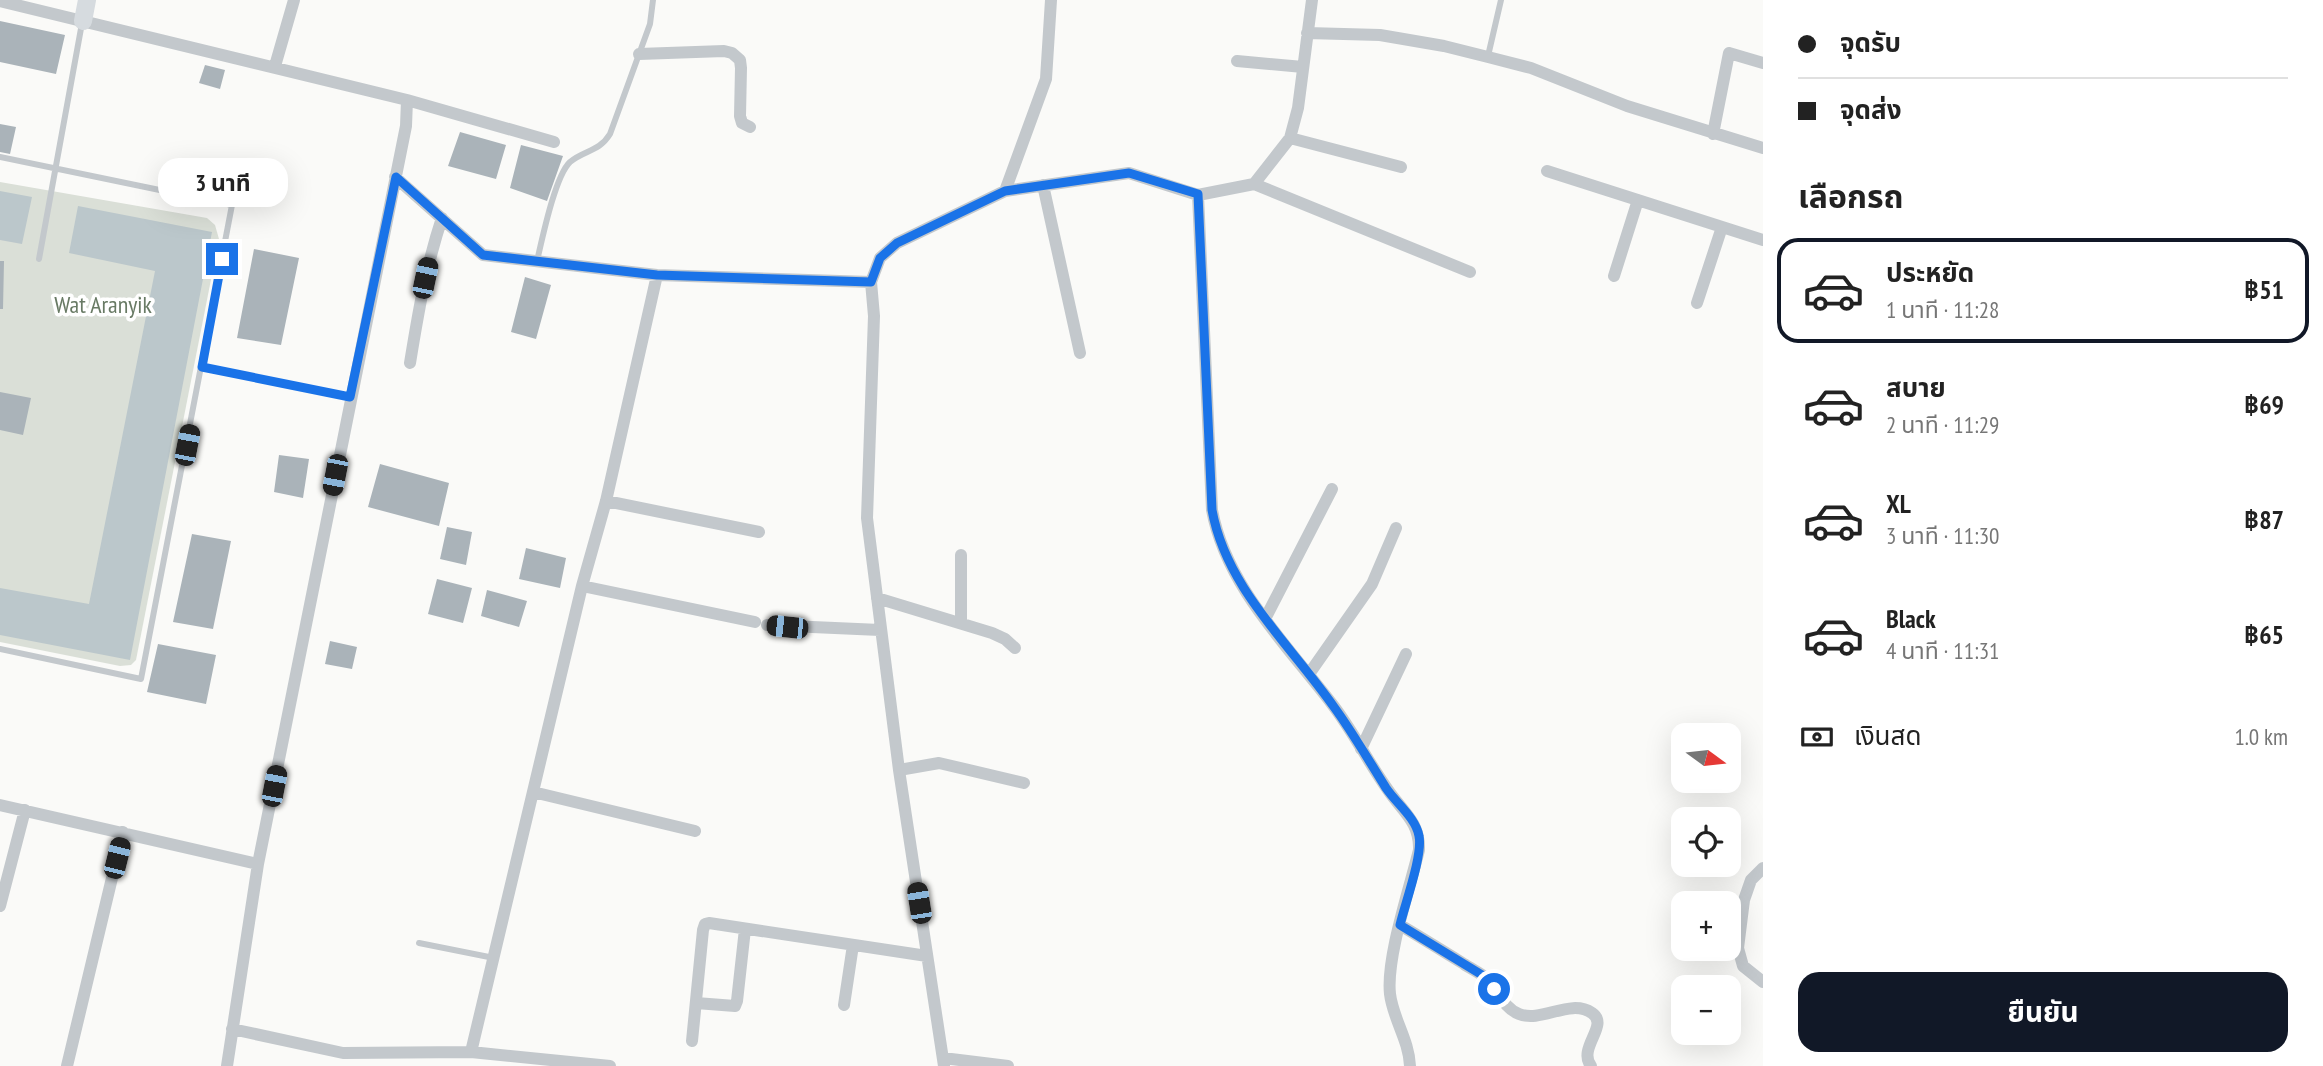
<!DOCTYPE html>
<html lang="th">
<meta charset="utf-8">
<style>
:root{--surface:#fff;--page:#f2f2f2;--text:#222;--muted:#767676;--line:#e0e0e0;--accent:#111827}
body{margin:0;font-family:"PT Sans Narrow","Noto Sans Thai",sans-serif;background:var(--page);color:var(--text);height:100vh;display:flex;flex-direction:column;font-size:26px;white-space:nowrap}
*{box-sizing:border-box;margin:0}
p{font-size:23px;color:var(--muted)}
.icon{flex:none;width:38px;height:38px;fill:none;stroke:currentColor;stroke-width:2;stroke-linecap:round;stroke-linejoin:round}
.map{position:relative;flex:1;overflow:hidden}
.panel{display:flex;flex-direction:column;background:var(--surface);width:560px}
.panel>*{flex:none}
.guide{display:grid;align-content:center;height:154px;padding:0 35px;background:var(--surface)}
.needle{width:46px;rotate:105deg}
.controls{position:absolute;left:1671px;top:723px;display:grid;gap:14px}
.controls a{display:grid;place-items:center;width:70px;height:70px;border-radius:14px;background:var(--surface);box-shadow:0 7px 28px #0002;font-size:35px}
.end{position:absolute;width:32px;height:32px;margin:-16px;border:9px solid #1a73e8;background:#fff;box-shadow:0 0 0 4px #fff}
.from{border-radius:50%}
.bubble{position:absolute;height:49px;border-radius:21px;background:var(--surface);box-shadow:0 7px 28px #0002;font-size:23px;font-weight:700;line-height:49px;text-align:center}
.car{position:absolute;width:21px;height:42px;margin:-21px -10px;border-radius:9px;box-shadow:0 0 5px 2px #0007;background:linear-gradient(#222 24%,#8ab4d8 0 40%,#222 0 76%,#8ab4d8 0 86%,#222 0)}
.guide b{display:flex;align-items:center;gap:24px;height:66px;font-size:26px}
.guide b+b{border-top:2px solid var(--line)}
.guide i{width:18px;height:18px;background:var(--text)}
ul{padding:0;list-style:none}
li{display:flex;align-items:center;gap:21px;height:105px;margin:0 14px 10px;padding:0 21px;border:4px solid transparent;border-radius:21px}
li div{flex:1}
li b{display:block;font-size:26px}
li em{font-style:normal;font-weight:700}
li.current{border-color:var(--accent)}
li>.icon{width:63px;height:63px;stroke-width:1.5}
h2{padding:0 35px;font-size:32px;line-height:84px}
.pay{display:flex;align-items:center;gap:18px;height:77px;padding:0 35px;font-size:26px}
.pay p{margin-inline-start:auto}
.cta{display:flex;gap:14px;margin-top:auto;padding:14px 35px}
.cta a{flex:1;height:80px;border-radius:21px;background:var(--accent);color:#fff;font-size:28px;font-weight:700;line-height:80px;text-align:center}
main{display:flex;flex:1;min-height:0}
.map>svg:first-child{display:block}
.green{fill:#dadfd7}
.water{fill:#bbc7cb}
.building{fill:#aab3b9}
.lines{fill:none;stroke-linecap:round;stroke-linejoin:round}
.lane{stroke:#c3c8cc;stroke-width:6}
.street{stroke:#c3c8cc;stroke-width:12}
.secondary{stroke:#d6dbdf;stroke-width:18}
.route{stroke:#1a73e8;stroke-width:9}
.labels{text-anchor:middle;dominant-baseline:central;stroke-width:7;stroke-linejoin:round;paint-order:stroke}
.park-label{font-size:24px;fill:#687a64;stroke:#fff}
</style>
<main>
<div class="map">
<svg width="1763" height="1066" viewBox="0 0 1763 1066">
<rect width="100%" height="100%" fill="#fafaf8"/>
<path class="green" d="M0,182l207,36 8,7 4,14 -83,421 -5,5 -11,1 -120,-24z"/>
<path class="water" d="M0,191l32,6 -10,47 -22,-4z
M78,206l134,26 -82,428 -130,-25v-47l89,16 66,-333 -86,-18z"/>
<path class="building" d="M0,21l65,14 -9,39 -56,-12z
M205,65l20,5 -5,19 -21,-6z
M0,124l16,3 -6,27 -10,-2z
M460,132l46,13 -10,34 -48,-13z
M521,145l42,11 -16,45 -37,-13z
M254,249l45,9 -18,87 -44,-7z
M0,261h4l-1,48h-3z
M525,277l26,8 -15,54 -25,-7z
M0,392l31,6 -8,37 -23,-5z
M279,455l30,4 -6,39 -29,-6z
M380,464l69,19 -10,43 -71,-19z
M447,527l25,5 -6,33 -26,-6z
M192,534l39,7 -18,88 -40,-7z
M526,548l40,10 -6,30 -41,-9z
M437,579l35,9 -9,35 -35,-9z
M487,590l40,11 -8,26 -38,-11z
M330,641l27,6 -5,22 -27,-5z
M158,644l58,11 -10,49 -59,-12z"/>
<g class="lines">
<path class="lane" d="M1488,56l13,-56
M0,157l232,48 -91,474 -141,-30
M39,259l43,-236
M537,261c5,-21 18,-85 33,-99 14,-12 29,-10 40,-28l40,-110 3,-24
M202,367l148,30
M419,943l75,15"/>
<path class="street" d="M0,1l407,99 -1,26 -148,738 -31,202
M1307,33l73,2 64,11 44,11 43,11 96,38 136,42
M639,54l85,-3 8,2 8,7 1,8 -1,48 2,7 8,4
M1237,61l66,6
M275,66l19,-66
M407,100l147,42
M1713,134l16,-81 34,10
M1290,138l111,29
M1547,171l216,69
M395,177l88,78 174,20 214,7 3,34 -7,202 32,252 45,296
M1254,184l216,88
M1043,185l37,168
M1005,191l41,-112 5,-79
M1198,195l14,315c14,76 75,135 120,194 21,27 36,58 56,86 15,22 32,32 31,60 -9,37 -33,108 -29,144 3,25 19,46 20,72
M1614,276l24,-76
M871,282l9,-24 17,-15 108,-52 124,-18 69,22 56,-11 36,-46 8,-30 14,-108
M1697,303l25,-76
M410,363c8,-49 16,-97 32,-145
M606,501l153,31
M961,555v68
M582,586l173,36
M877,598l115,35 13,6 10,9
M1265,619l67,-130
M767,625l113,5
M1309,674l63,-90 24,-56
M1361,749l45,-95
M899,770l40,-7 85,20
M533,792l162,39
M0,805l258,59
M1763,868l-12,12 -7,20 -6,48 5,18 20,16
M0,906l25,-96
M1400,925c22,13 43,26 64,39 7,5 17,9 23,15 12,11 15,28 32,35 23,9 51,-16 73,-1 18,12 -15,35 -1,53
M696,1003l39,3 2,-5 8,-72
M844,1005l9,-60
M232,1029l111,24 128,-1
M692,1041l11,-111 2,-6 4,-1 218,33
M943,1058l65,8
M67,1066l56,-234
M610,1066l-139,-14 111,-466 24,-85 51,-226"/>
<path class="secondary" d="M83,21l4,-21"/>
</g>
<g class="lines">
<path class="route" d="M222,259l-20,108 148,30 46,-220 87,78 174,20 214,7 9,-24 17,-15 108,-52 124,-18 69,21 14,316c14,78 78,134 122,197 19,26 35,54 52,81 10,15 30,30 33,48 4,19 -14,68 -19,89l87,53 7,11"/>
</g>
<g class="labels">
<g class="park-label">
<text x="103" y="304">Wat Aranyik</text>
</g>
</g>
</svg>
<div class="controls">
<a><svg class="needle" viewBox="-14 -14 28 28"><path d="M0-13l5 13h-10z" fill="#e53935"/><path d="M0 13l5-13h-10z" fill="#767676"/></svg></a>
<a><svg class="icon" aria-label="locate" viewBox="0 0 24 24"><circle cx="12" cy="12" r="6"/><path d="M12 2v4M12 18v4M2 12h4M18 12h4"/></svg></a>
<a>+</a>
<a>−</a>
</div>
<i class="end from" style="left:1494px;top:989px"></i>
<i class="end" style="left:222px;top:259px"></i>
<div class="bubble" style="left:158px;top:158px;width:130px">3 นาที</div>
<i class="car" style="left:425px;top:278px;rotate:12deg"></i>
<i class="car" style="left:187px;top:445px;rotate:11deg"></i>
<i class="car" style="left:335px;top:475px;rotate:191deg"></i>
<i class="car" style="left:787px;top:627px;rotate:276deg"></i>
<i class="car" style="left:274px;top:786px;rotate:11deg"></i>
<i class="car" style="left:117px;top:858px;rotate:14deg"></i>
<i class="car" style="left:919px;top:903px;rotate:351deg"></i>
</div>
<section class="panel">
<div class="guide">
<b><i class="from"></i>จุดรับ</b>
<b><i></i>จุดส่ง</b>
</div>
<h2>เลือกรถ</h2>
<ul>
<li class="current"><svg class="icon" aria-label="car" viewBox="0 0 24 24"><path d="M5 17H2v-5l4-1 3-4h7l3 4 3 1v5h-3M9 17h6M6 11h13"/><circle cx="7" cy="17" r="2"/><circle cx="17" cy="17" r="2"/></svg><div><b>ประหยัด</b><p>1 นาที · 11:28</p></div><em>฿51</em></li>
<li><svg class="icon" aria-label="car" viewBox="0 0 24 24"><path d="M5 17H2v-5l4-1 3-4h7l3 4 3 1v5h-3M9 17h6M6 11h13"/><circle cx="7" cy="17" r="2"/><circle cx="17" cy="17" r="2"/></svg><div><b>สบาย</b><p>2 นาที · 11:29</p></div><em>฿69</em></li>
<li><svg class="icon" aria-label="car" viewBox="0 0 24 24"><path d="M5 17H2v-5l4-1 3-4h7l3 4 3 1v5h-3M9 17h6M6 11h13"/><circle cx="7" cy="17" r="2"/><circle cx="17" cy="17" r="2"/></svg><div><b>XL</b><p>3 นาที · 11:30</p></div><em>฿87</em></li>
<li><svg class="icon" aria-label="car" viewBox="0 0 24 24"><path d="M5 17H2v-5l4-1 3-4h7l3 4 3 1v5h-3M9 17h6M6 11h13"/><circle cx="7" cy="17" r="2"/><circle cx="17" cy="17" r="2"/></svg><div><b>Black</b><p>4 นาที · 11:31</p></div><em>฿65</em></li>
</ul>
<div class="pay"><svg class="icon" aria-label="cash" viewBox="0 0 24 24"><path d="M3 7h18v10H3z"/><circle cx="12" cy="12" r="2"/></svg>เงินสด<p>1.0 km</p></div>
<div class="cta"><a>ยืนยัน</a></div>
</section>
</main>
